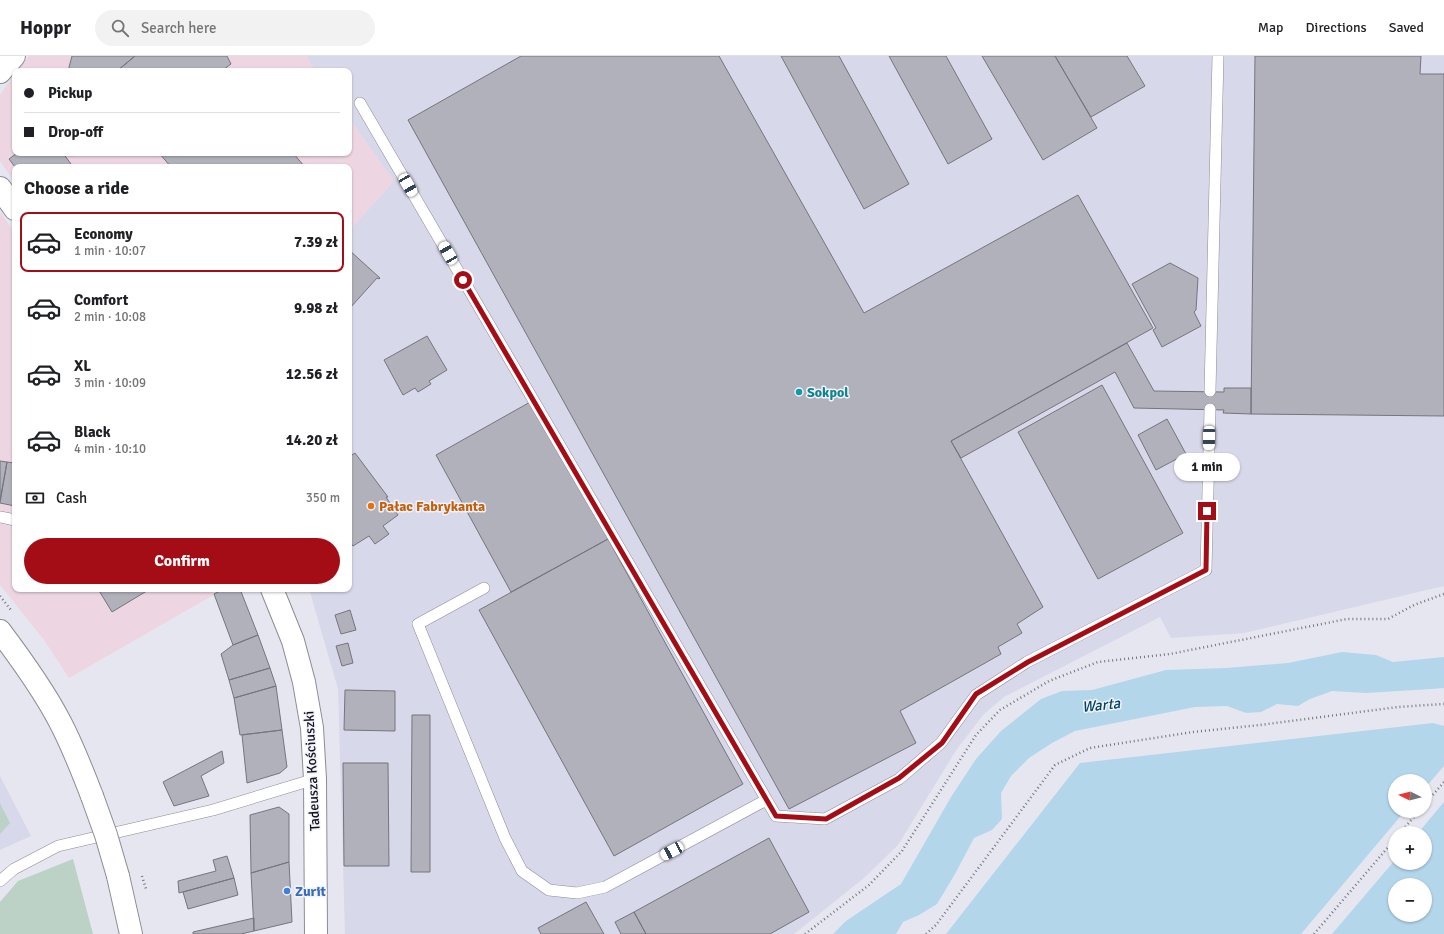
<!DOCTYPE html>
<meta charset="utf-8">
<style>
:root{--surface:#fff;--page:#f2f2f2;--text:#202124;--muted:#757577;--line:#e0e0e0;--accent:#a50d16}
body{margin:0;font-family:Signika,sans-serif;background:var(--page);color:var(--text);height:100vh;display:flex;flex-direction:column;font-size:15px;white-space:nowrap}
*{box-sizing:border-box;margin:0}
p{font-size:13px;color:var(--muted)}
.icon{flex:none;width:22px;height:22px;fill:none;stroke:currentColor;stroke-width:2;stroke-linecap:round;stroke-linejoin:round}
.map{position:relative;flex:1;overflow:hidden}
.drawer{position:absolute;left:12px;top:108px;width:340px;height:428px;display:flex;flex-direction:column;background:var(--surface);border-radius:8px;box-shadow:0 1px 3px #0004}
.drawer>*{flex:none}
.guide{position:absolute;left:12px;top:12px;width:340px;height:88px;border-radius:8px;box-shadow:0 1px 3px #0004;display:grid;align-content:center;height:88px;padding:0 12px;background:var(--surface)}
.needle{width:26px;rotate:276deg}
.buttons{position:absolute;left:1388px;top:718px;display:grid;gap:8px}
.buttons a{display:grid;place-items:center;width:44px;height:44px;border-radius:50%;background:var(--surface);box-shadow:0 1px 3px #0004;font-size:20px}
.end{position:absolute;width:18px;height:18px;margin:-9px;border:5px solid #a50d16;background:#fff;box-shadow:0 0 0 2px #fff}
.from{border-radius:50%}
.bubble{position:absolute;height:28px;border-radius:14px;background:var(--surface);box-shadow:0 1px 3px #0004;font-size:13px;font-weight:700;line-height:28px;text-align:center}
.car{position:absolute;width:12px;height:24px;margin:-12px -6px;border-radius:5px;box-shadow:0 0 3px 1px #0007;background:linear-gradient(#fff 24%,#345 0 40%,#fff 0 76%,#345 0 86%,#fff 0)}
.guide b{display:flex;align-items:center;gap:14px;height:38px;font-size:15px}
.guide b+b{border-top:1px solid var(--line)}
.guide i{width:10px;height:10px;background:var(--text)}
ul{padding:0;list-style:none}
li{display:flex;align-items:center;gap:12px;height:60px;margin:0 8px 6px;padding:0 4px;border:2px solid transparent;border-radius:8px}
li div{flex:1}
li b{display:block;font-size:15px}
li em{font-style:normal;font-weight:700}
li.on{border-color:var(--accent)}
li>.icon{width:36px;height:36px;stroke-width:1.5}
h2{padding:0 12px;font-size:18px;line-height:48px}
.pay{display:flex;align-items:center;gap:10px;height:44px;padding:0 12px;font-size:15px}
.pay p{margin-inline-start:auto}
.action{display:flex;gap:8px;margin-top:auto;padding:8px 12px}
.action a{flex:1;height:46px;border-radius:24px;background:var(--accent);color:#fff;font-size:16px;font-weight:700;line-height:46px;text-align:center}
header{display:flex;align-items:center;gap:24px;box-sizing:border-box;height:56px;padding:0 20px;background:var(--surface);border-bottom:1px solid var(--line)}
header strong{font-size:19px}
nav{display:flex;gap:22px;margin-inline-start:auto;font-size:14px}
.search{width:280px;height:36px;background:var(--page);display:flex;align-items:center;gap:10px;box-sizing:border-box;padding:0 14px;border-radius:22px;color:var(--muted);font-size:15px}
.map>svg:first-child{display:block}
.commercial{fill:#edd6e1}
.built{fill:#d8d8eb}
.green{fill:#bcd2c6}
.water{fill:#b3d6eb;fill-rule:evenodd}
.building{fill:#b0b1bb;stroke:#75757e}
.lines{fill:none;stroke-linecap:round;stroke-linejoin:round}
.lane-casing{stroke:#8c8c96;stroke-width:12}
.street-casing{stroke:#8c8c96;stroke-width:24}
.secondary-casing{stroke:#8c8c96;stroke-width:24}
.path{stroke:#76767d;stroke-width:2.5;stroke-dasharray:1 3;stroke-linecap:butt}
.lane{stroke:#fff;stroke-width:11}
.street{stroke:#fff;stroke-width:22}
.secondary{stroke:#fff;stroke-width:22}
.secondary-bridge-casing{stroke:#8c8c96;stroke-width:24;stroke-linecap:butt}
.path-bridge{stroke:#76767d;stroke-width:2.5;stroke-dasharray:1 3;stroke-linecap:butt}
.secondary-bridge{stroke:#fff;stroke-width:22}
.route{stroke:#a50d16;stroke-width:5}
.culture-dot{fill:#0f9aa8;stroke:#f3f3fe;stroke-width:1.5}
.food-dot{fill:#e8710a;stroke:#f3f3fe;stroke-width:1.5}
.shop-dot{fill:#3f7fe0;stroke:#f3f3fe;stroke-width:1.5}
.labels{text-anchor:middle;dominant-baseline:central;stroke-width:3;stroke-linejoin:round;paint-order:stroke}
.culture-label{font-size:14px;font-weight:bold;fill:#0d838f;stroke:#f3f3fe;text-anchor:start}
.food-label{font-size:14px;font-weight:bold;fill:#c56008;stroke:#f3f3fe;text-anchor:start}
.street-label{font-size:14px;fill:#141418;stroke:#f3f3fe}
.shop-label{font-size:14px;font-weight:bold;fill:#366cbe;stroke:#f3f3fe;text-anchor:start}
.water-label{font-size:15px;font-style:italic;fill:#014562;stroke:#f3f3fe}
</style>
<header>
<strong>Hoppr</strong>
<div class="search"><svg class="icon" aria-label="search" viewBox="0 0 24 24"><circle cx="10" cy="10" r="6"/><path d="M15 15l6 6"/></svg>Search here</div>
<nav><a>Map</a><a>Directions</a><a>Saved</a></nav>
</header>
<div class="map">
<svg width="1444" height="878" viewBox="0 0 1444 878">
<rect width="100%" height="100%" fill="#e6e6f1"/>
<path class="commercial" d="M29,0h278l8,15h-298z
M15,17v80h334v-35l45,63 -45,50v-64h-334v16l-15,-22v-66z
M0,156l15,21v356h209l-155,89 -25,-38 -44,-55z"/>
<path class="built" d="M307,0h1137v530l-200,47 -73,5 -11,-21 -156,80 -21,18 -26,34 -59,96 -34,33 -70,56h-449l-7,-245 -29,-100h40v-358l45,-50 -45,-63v-47h-34z
M0,720l31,60 -31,14z"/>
<path class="green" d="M0,747l10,20 -10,11z
M73,803l20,75h-93v-32l18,-21z"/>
<path class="water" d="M1342,596l34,3 17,7 51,-5v31l-13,1 -65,4 -34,-2 -22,8 -12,7 -21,-2 -16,8 -15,1 -19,-7 -32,1 -120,24 -23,12 -23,15 -18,18 -10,17 1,26 -10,11 -18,8 -19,36 -18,30 -18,11 -16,7 -7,12h-63l13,-13 55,-37 50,-87 25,-38 25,-28 40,-32 21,-8 30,-1 74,-20 60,-2 62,-5z
M1433,667l11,3v40l-19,22v-7h-30v30h10l-104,123h-355l134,-171z
M1444,746v132h-112l63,-74v3h30v-30h-7zM1395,829h30v30h-30z"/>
<path class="building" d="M72,0h63l-18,15h-49z
M135,0h92l4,8 -8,6 1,1h-107z
M521,0h198l145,257 214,-118 75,133 -202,113 92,166 -26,17 5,9 -24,14 3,7 -101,57 16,32 -127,66 -381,-689z
M781,0h58l70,128 -45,25z
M889,0h57l46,83 -44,25z
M982,0h73l42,72 -54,32z
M1055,0h72l18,30 -54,31z
M1255,0h166l-1,18h24v342l-193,-2z
M17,97h46l8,11 -4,3h-52l-6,-8z
M159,97h134l12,14h-134z
M349,194l31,28 -1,1 -2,-1 -27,30z
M1170,207l28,15 -2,32 -2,2 7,14 -39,21 -9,-17 3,-2 -24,-44z
M427,280l20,34 -18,11 2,3 -13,8 -3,-4 -12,7 -19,-35z
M1127,287l27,48 70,1v-4h27v26l-28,-1 1,-3 -90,-2 -19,-36 -154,86 -10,-17z
M1102,329l81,148 -85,46 -80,-147z
M532,345l76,138 -97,53 -75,-137z
M1167,363l19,35 -30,16 -18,-35z
M355,397l33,44h-2l12,18 -15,11 6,8 -14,10 -6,-8 -16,10 -4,-5v-84z
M0,405l7,1 -7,38z
M7,406l8,1v43l-15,-3z
M608,483l135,245 -129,72 -135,-246z
M98,533h52l-38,23z
M224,533h16l18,46 -25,10 -19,-51z
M350,554l6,20 -15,4 -6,-19z
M258,579l12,33 -41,12 -8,-26 12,-9z
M348,587l5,20 -11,3 -6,-20z
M270,612l6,18 -42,12 -5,-18z
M276,630l6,44 -42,5 -6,-37z
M345,634l50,1v40l-51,-1z
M412,659h18v157h-19z
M282,674l5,37 -7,6 -33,10 -5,-48z
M222,695l2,12 -23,13 8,20 -35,10 -11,-24z
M343,707h45l1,103h-45z
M279,751l10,7v48l-38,11 -1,-58z
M769,782l40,74 -39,22h-124l-12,-22z
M227,800l7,22 -55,15 -1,-12 38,-10 -3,-11z
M289,806l3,60 -38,9 -3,-58z
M234,822l4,17 -50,14 -5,-17z
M586,846l18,32h-63l-3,-6z
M634,856l12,22h-25l-6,-12z
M254,862v13l-13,3h-48v-2z"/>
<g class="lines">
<defs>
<path id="lane" d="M360,47l416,713 49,3 74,-40 42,-36 35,-48 51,-33 179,-92 4,-161
M1210,335l8,-335
M0,461l15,3
M484,532l-66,36 87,214 17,33 27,19 28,3 28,-6 161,-87
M0,825l14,-12 44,-23 155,-36 102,-31"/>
<path id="street" d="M0,16l14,-16
M0,132l15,21
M272,533l21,52 11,41 8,46 3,51 1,155"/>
<path id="secondary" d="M0,575c21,28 43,58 59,89 13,24 23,50 33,76
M118,820l13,58"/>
</defs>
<use href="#lane" class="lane-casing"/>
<use href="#street" class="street-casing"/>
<use href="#secondary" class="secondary-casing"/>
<path class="path" d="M0,540l11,14
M1425,748l19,-22
M1400,777l19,-22
M805,878l64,-49 33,-34 74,-116 24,-25 49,-29 49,-19 72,-8 177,-35h41l26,-14 30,-11
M926,878l10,-9 119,-160 35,-17 103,-16 67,-7 138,-18 46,-3
M1314,878l81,-95"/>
<use href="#lane" class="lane"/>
<use href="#street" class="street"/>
<use href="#secondary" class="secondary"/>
<defs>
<path id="secondary-bridge" d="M92,740l14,39 12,41"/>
</defs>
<use href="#secondary-bridge" class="secondary-bridge-casing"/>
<path class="path-bridge" d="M142,820l4,13"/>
<use href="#secondary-bridge" class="secondary-bridge"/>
</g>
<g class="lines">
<path class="route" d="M463,224l313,536 50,3 73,-41 43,-35 34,-49 52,-32 178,-92 1,-59"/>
</g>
<circle class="culture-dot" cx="799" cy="336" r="4"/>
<circle class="food-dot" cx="371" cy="450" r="4"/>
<circle class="shop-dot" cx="287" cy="835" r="4"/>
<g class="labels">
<g class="culture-label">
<text x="807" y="336">Sokpol</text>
</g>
<g class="food-label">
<text x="379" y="450">Pałac Fabrykanta</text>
</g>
<g class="street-label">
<text transform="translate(312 715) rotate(-93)">Tadeusza Kościuszki</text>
</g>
<g class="shop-label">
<text x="295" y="835">Zurit</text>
</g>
<g class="water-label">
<text transform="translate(1101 649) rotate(-6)">Warta</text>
</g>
</g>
</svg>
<div class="buttons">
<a><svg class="needle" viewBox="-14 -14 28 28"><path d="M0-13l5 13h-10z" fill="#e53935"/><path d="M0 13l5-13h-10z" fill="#757577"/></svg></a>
<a>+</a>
<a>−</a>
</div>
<i class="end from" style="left:463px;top:224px"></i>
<i class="end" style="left:1207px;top:455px"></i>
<div class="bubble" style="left:1174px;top:397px;width:66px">1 min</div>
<i class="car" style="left:408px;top:129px;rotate:150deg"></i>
<i class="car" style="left:448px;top:197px;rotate:330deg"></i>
<i class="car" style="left:1209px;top:382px;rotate:181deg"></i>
<i class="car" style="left:672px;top:795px;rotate:242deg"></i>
<div class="guide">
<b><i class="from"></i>Pickup</b>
<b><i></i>Drop-off</b>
</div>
<section class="drawer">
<h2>Choose a ride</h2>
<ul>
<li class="on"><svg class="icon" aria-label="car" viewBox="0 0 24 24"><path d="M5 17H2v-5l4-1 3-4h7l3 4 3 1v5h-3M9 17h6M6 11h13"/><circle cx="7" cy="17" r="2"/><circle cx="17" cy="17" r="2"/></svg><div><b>Economy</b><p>1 min · 10:07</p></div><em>7.39 zł</em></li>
<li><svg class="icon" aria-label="car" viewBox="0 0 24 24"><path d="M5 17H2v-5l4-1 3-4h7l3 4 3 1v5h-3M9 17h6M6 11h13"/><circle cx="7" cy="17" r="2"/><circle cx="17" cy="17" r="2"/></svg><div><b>Comfort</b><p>2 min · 10:08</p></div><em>9.98 zł</em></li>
<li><svg class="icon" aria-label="car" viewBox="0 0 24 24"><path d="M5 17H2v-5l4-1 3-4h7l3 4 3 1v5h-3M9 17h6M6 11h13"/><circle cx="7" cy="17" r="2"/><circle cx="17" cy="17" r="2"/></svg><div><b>XL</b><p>3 min · 10:09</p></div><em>12.56 zł</em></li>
<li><svg class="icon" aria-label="car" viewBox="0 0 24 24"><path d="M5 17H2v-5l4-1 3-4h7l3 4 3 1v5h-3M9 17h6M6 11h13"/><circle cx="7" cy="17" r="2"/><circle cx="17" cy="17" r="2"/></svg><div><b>Black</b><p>4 min · 10:10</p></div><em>14.20 zł</em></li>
</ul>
<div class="pay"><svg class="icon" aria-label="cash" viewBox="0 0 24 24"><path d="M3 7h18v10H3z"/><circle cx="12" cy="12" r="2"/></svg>Cash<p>350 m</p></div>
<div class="action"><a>Confirm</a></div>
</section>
</div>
